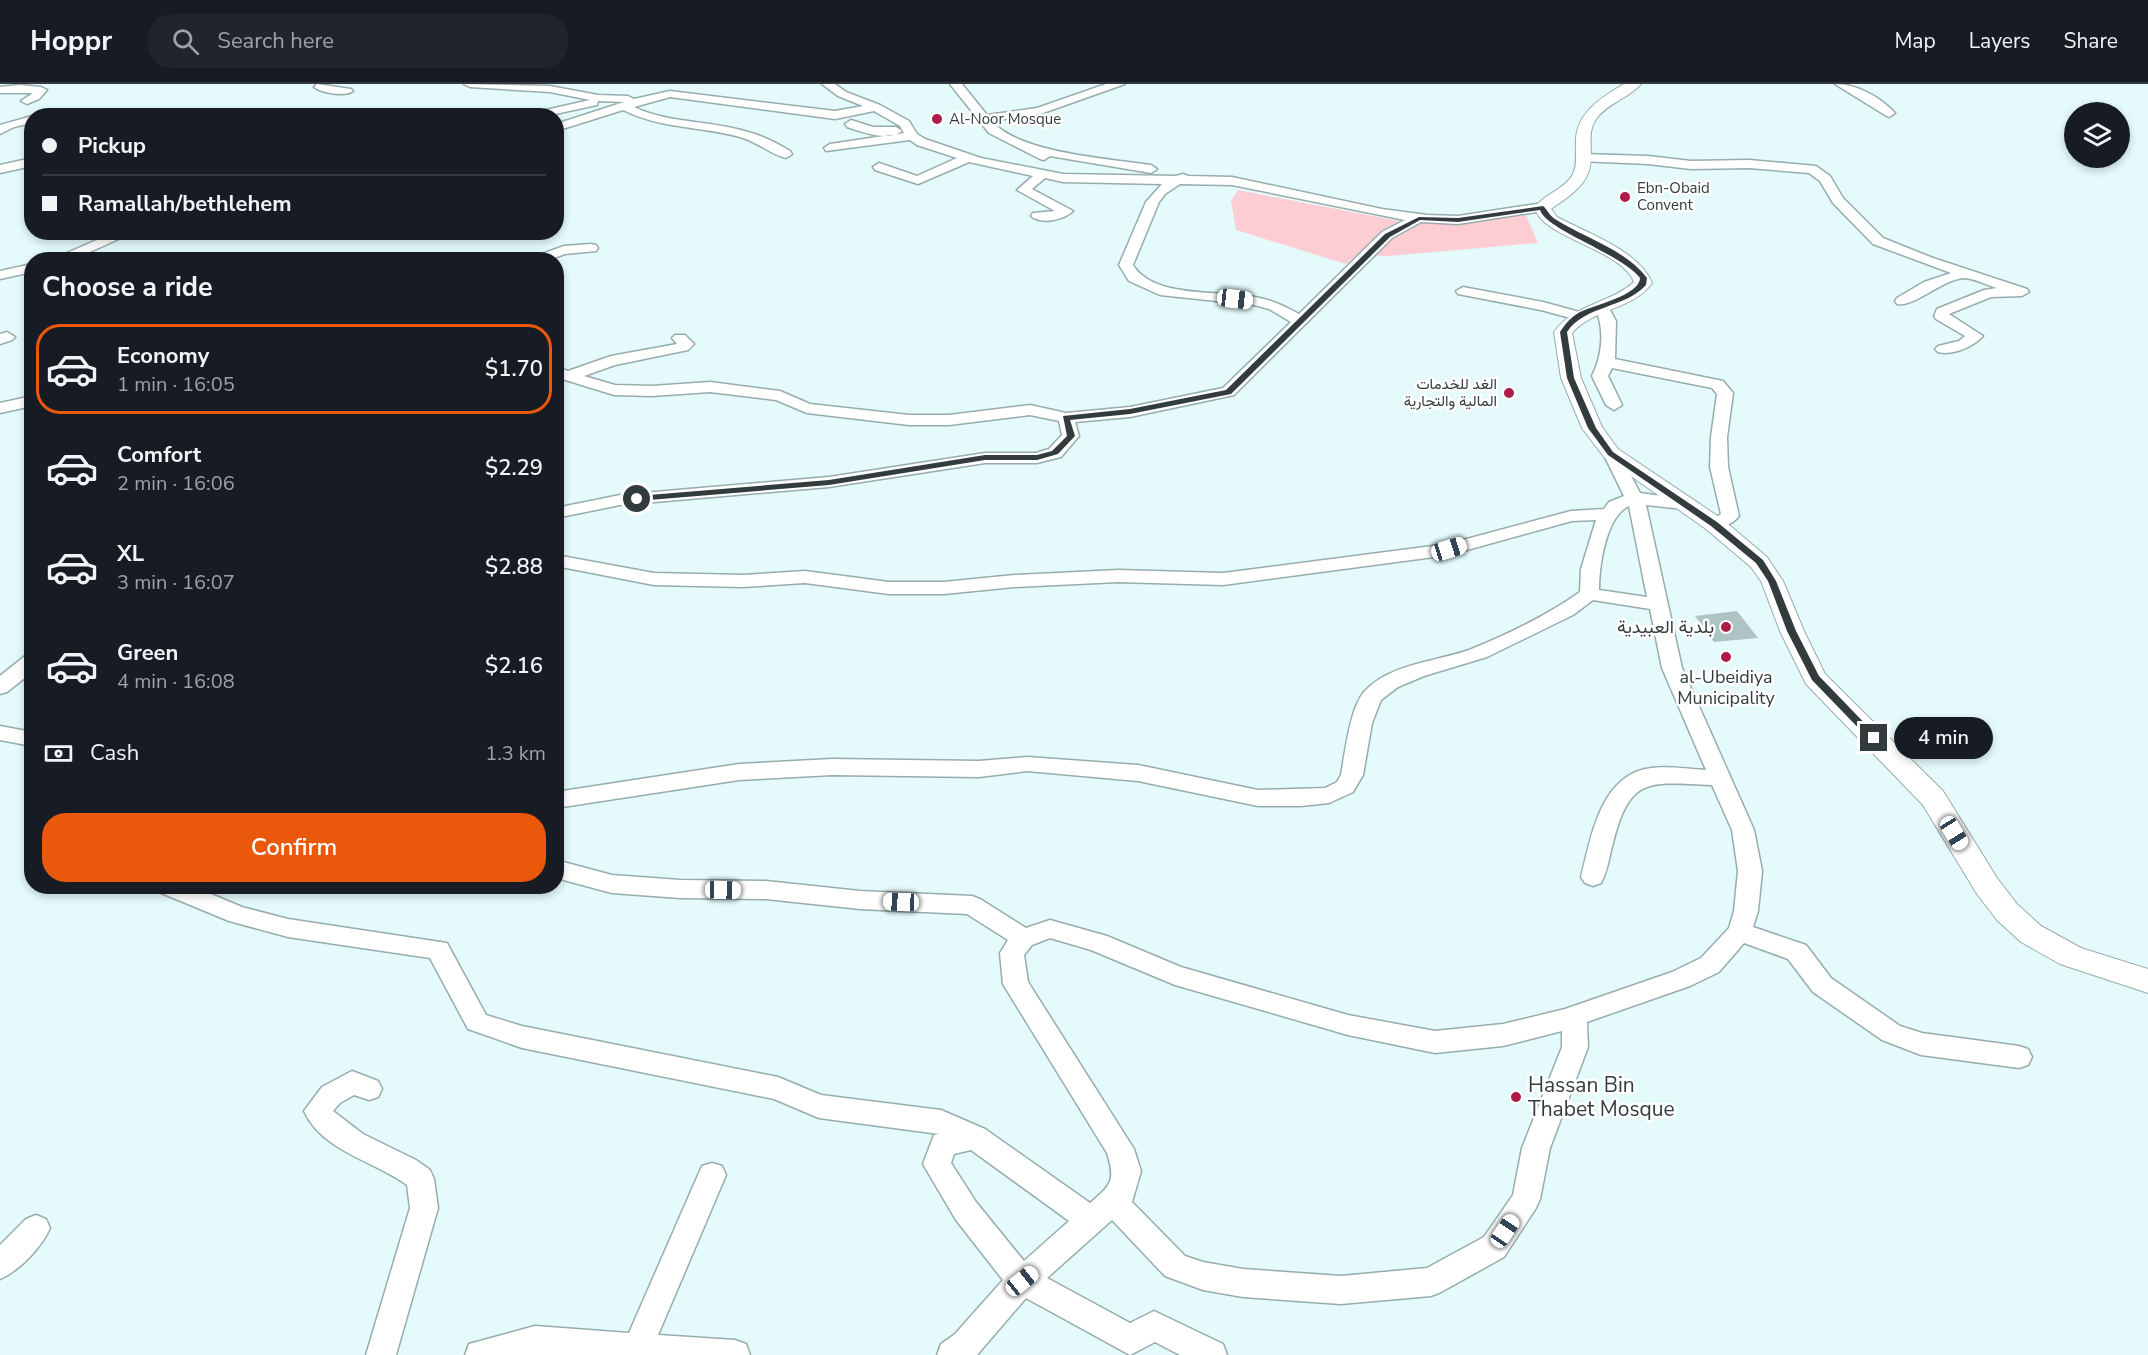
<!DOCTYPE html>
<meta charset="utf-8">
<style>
:root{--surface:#171b24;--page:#20242c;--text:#f1f3f6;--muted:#9ea1a6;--line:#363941;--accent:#ea580c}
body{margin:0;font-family:"Nunito Sans",Vazirmatn,sans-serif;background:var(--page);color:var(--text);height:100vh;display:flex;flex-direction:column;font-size:22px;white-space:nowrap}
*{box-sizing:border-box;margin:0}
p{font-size:20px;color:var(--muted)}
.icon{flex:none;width:33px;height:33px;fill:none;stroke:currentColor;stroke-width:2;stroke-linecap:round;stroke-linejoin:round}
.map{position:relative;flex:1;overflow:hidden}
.sheet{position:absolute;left:24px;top:168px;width:540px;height:642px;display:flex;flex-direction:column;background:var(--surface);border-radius:24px;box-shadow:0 3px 9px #0003}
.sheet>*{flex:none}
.top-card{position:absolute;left:24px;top:24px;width:540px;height:132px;border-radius:24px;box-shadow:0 3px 9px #0003;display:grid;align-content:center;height:132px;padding:0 18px;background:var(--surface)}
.controls{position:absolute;left:2064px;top:18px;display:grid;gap:12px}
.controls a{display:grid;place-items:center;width:66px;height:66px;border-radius:50%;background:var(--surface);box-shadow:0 3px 9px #0003;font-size:30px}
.end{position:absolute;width:27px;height:27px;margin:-14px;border:8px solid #333c3d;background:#fff;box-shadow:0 0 0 3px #fff}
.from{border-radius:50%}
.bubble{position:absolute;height:42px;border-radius:21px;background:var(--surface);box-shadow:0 3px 9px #0003;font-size:20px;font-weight:600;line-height:42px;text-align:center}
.car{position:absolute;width:18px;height:36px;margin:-18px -9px;border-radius:8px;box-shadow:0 0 4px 2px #0007;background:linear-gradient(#fff 24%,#345 0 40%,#fff 0 76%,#345 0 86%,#fff 0)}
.top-card b{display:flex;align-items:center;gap:21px;height:57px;font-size:22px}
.top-card b+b{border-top:2px solid var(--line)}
.top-card i{width:15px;height:15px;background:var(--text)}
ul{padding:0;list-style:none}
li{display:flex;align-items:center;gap:18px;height:90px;margin:0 12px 9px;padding:0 6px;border:3px solid transparent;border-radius:24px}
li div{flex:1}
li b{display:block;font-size:22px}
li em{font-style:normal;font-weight:600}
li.current{border-color:var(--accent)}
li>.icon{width:54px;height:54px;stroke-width:1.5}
h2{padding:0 18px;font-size:27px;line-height:72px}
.pay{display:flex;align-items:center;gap:15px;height:66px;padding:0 18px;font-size:22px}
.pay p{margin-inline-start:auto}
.primary-button{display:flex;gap:12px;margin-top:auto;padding:12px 18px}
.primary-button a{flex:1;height:69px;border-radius:24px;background:var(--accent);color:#fff;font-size:24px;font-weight:600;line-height:69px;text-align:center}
header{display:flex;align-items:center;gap:36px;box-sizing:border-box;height:84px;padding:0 30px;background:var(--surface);border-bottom:2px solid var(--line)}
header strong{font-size:28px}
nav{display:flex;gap:33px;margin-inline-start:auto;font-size:21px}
.search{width:420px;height:54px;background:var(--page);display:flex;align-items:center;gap:15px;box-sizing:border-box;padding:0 21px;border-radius:24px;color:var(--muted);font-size:22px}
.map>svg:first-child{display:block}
.green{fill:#fcced3}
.building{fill:#aec3c4}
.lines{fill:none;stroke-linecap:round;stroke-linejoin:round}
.minor-casing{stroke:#97acad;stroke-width:3}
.major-casing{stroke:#97acad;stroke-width:2}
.minor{fill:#fff;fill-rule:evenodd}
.major{fill:#fff;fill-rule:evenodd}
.route{fill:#333c3d}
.poi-dot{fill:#ae1b49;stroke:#fff;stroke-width:2}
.labels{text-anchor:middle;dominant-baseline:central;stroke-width:5;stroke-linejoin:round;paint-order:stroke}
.far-poi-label{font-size:15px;fill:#333c3d;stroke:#fff;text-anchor:start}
.poi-label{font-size:18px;fill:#333c3d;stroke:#fff;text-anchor:end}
.near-poi-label{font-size:21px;fill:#333c3d;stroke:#fff;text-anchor:start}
</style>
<header>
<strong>Hoppr</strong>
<div class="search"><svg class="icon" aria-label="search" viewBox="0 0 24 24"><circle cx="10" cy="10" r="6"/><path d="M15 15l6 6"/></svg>Search here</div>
<nav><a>Map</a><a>Layers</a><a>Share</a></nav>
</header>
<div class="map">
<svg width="2148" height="1271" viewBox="0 0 2148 1271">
<rect width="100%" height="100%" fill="#e4fafb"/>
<path class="green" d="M1238,106l161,31 44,3 83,-9 12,28 -150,13 -31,-1 -11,9 -110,-34 -5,-29z"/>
<path class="building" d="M1737,527l21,27 -44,4 -19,-26z"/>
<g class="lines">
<defs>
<path id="minor" d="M317,0l34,5 2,2c-8,6 -31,2 -39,-4z
M464,0l86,2 48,9 30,1 6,3 36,-8 165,20 28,-5 -25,-10 -16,-12h13l11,8 34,13 29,16 8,13 8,5 56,19 82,16 113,2 7,-2 5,2 44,1 150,32 45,6 31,1 85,-13 7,4 -7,4 -85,13 -37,-2 -29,16 -158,157 -104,22 -55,5 4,14 -18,21 -24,6h-52l-156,24 -209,18 -64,13v-10l64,-13 209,-18 156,-24h51l13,-4 13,-14 -3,-14 -29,-6 -81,10h-40l-102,-12 -31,-13 -66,-8 -58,4 -38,-1 -58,-18v-10l12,4 43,-15 66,-12 -5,-6 3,-3h10l9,9 -6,6 -73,15 -31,11 31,9 37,1 58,-4 70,9 30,13 99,11h40l81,-10 36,8 64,-6 93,-19 68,-66 -22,-13 -15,-4 -94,-10 -31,-14 -10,-16 27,-63 16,-18 -99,-2 -18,-4 -13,11 41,22c-9,9 -32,14 -42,5l2,-3 22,-2 -38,-21 16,-14 -64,-14 -51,22 -43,-14 -2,-3 6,-4 38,13 40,-18 -40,-13 -7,-5 -84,11 -2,-3 6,-4 74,-11 -4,-7 -26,-15 -39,8 -165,-22 -36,10c36,17 76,13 114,25 15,4 29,11 42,19l2,3 -6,4c-16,-4 -30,-17 -46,-21 -40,-11 -79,-8 -117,-27l-67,21v-7l68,-22 -26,-1 -1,4 -51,11h-27l71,-16 -40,-8 -80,-5zM1180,100l52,1 173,35 -23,12 -83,82c-15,-8 -27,-14 -44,-17 -35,-7 -101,2 -122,-32l26,-63 6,-8z
M950,0h12l25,31 50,-7 69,-24h19l-82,29 -51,8c26,32 119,38 159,44l6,4 -6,4 -101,-17 -6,4 -4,-1 -51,-26z
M1835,0c22,0 45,13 60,29l-6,4 -4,-2z
M19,1l22,2 6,3 -8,9 -12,5 -6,-3 12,-8h-33v-6z
M32,32v7l-18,4 -14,7v-9z
M851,36l22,7h23l6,4c-14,11 -40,1 -55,-4l-2,-3z
M1583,70l65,2 43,5 58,-1 67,6 14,10 13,22 40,40 50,20 94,31 2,3 -7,4 -31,1 -42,17 34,22c-10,11 -31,20 -45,16l-3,-3 3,-3 21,-5 6,-5 -29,-17 -2,-3 3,-7 47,-19 13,-2c-10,-3 -24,-10 -33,-10 -21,1 -51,30 -67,26l-2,-3 2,-3 27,-16 27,-9 -78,-29 -40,-41 -13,-22 -11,-8 -60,-5 -58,1 -43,-5 -69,-3 -2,-3 2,-3z
M32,74v8l-32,7v-8z
M115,148h19l-62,28h-21z
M591,160l5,1 2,3 -2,3 -31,3 -17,6h-23l39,-14z
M32,180v8l-32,7v-8z
M1463,203l80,15 40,11 2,3 -7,4 -37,-10 -83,-16 -2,-3z
M1601,218l5,1 10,18 -1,38 108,22 10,12 -6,44 1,30 11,49c-7,9 -21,14 -31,12l-3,-4 16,-10 -11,-47 1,-30 6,-43 -5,-6 -100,-20 -4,8 14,29 -8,5 -8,-5 -14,-29c11,-22 13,-49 2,-70z
M7,248l8,5 -3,3 -12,4v-10z
M32,312v10l-32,7v-10z
M1611,364l6,1 2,4 21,40 43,6 6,1 3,4 -3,4 -6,1 -37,-4 36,163 72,162 8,41 -4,40 -5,16 53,18 25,33 69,48 22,7 97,13 9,3 4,8 -4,8 -9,3 -98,-13 -39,-15 -69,-48 -25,-33 -44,-16 -25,29 -29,14 -103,36 1,25 -38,101 -10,51 -4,9 -32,49 -63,35 -10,4 -90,8 -98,-7 -40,-7 -38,-14 -53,-56 -65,58 83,45 24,-12 69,33 4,11h-47l-25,-13 -25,13 -104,-57 -49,57h-40l4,-11 14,-10 48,-54 -47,-60 -33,-56 11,-29 5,-1 -120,-16 -45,-19 -252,-51 -54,-19 -38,-71 -142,-21 -59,-16 -70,-29 -3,-6h36l50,21 46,12 159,24 39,72 36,11 256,51 43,18 120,15 44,19 105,74c21,-18 26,-22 17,-50l-104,-169 -3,-31 8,-13 -41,-26 -107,-5 -94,-10 -86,-1 -68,-5 -56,-15v-18l56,15 68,5 86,1 94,10 112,5 8,3 46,29 24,-8 57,16 74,31 167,48 87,16 68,-7 62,-15 107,-37 29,-14 28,-30 5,-17 4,-40 -6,-41 -20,-45c-61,-2 -82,-11 -99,58 -4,13 -5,28 -12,40l-8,3 -8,-3 -4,-6c10,-38 18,-97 64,-108 19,-4 41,0 61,1l-44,-102 -12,-59 -57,-9 -20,15 -86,42 -63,19 -26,11 -17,13 -9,23 -9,52 -10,17 -24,11 -28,3h-43l-120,-25 -111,-10 -48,6 -147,-2 -93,5 -183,28v-16l183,-28 93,-5 147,2 48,-4 111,8 120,25 67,-2 12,-6 4,-7c4,-22 9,-67 23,-83 27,-30 76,-30 110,-44 36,-15 74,-33 106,-56l1,-23 15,-49 -24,1 -123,34 -226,30 -105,-3 -104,5 -70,7h-55l-84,-11 -62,4 -89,-2 -98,-19v-11l98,18 89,2 62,-4 84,11h55l70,-7 104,-5 105,3 225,-29 123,-33 33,-2 5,-7 15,-6 -21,-43 2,-4zM1629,422l18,91 -48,-7c0,-24 7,-74 30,-84zM1050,854l41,12 84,35 173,50 87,18 68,-7 59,-15v16l-40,101 -9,47 -29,42 -57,31 -86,8 -98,-7 -40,-7 -18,-6 -53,-54 9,-31 -7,-22 -106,-167 -4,-27 8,-10zM971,1066l98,71 -45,40 -48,-59 -25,-39 3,-9z
M32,571v17l-25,20 -7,2v-18l25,-20z
M0,642l32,6v14l-32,-6z
M352,987l26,10 4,8 -4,8 -9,3 -15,-5 -14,8 -7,8 30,23 53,26 14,10 4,9 4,29 -42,147h-30l44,-147 -3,-23c-34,-25 -84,-33 -103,-74l18,-24z
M712,1079l10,3 4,9 -68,160 77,5 11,4 4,11h-285l4,-11 66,-18 94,7 73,-167z
M36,1131l10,4 4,9c-8,19 -31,43 -50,51v-34l26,-26z"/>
<path id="major" d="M1624,0h17c-12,14 -33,19 -44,34 -13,17 -1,38 -9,55 -6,16 -23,26 -37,36l6,8c28,15 83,34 95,66 -19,27 -58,25 -80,50l9,45 21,49 16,22 104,70 45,38 16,24 21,50 21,43 118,117 54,87 20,26 24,22 40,22 67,21v24l-88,-29 -39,-22 -24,-22 -20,-26 -54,-89 -117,-121 -26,-53 -19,-50 -10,-14 -45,-38 -102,-72 -22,-29 -21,-50 -7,-46c20,-28 55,-28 80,-50 -12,-33 -95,-45 -99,-75 10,-13 30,-18 38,-33 5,-10 2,-22 3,-33 0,-28 26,-44 48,-57z"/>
</defs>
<use href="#minor" class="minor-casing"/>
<use href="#major" class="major-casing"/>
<use href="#minor" class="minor"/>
<use href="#major" class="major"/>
</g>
<path class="route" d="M1543,122c4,3 6,9 12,13 29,19 70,30 92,59l-1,7c-22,24 -61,20 -79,47l7,46 22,50 17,24 104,70 46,38 13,21 20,50 23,45 58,60v4h-7l-58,-60 -25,-49 -19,-50 -12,-18 -45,-37 -103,-71 -20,-27 -21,-50 -7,-46c6,-9 11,-15 20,-20 14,-7 60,-17 60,-34 -18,-24 -94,-48 -100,-68l-82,12 -38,-2 -30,17 -159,157 -101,20 -60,6 5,16 -17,18 -21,6h-52l-156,25 -192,16 -4,-2 4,-3 192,-16 156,-25h52l15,-4 15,-15 -4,-20 67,-7 96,-19 159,-156 34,-17 39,1z"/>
<g class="poi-dot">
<circle cx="937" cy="35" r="6"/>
<circle cx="1625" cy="113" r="6"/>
<circle cx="1509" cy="309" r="6"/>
<circle cx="1726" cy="543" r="6"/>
<circle cx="1726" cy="573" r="6"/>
<circle cx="1516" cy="1013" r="6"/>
</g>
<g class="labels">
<g class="far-poi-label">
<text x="949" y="35">Al-Noor Mosque</text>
<text x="1637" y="104">Ebn-Obaid<tspan x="1637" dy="17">Convent</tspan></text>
<text x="1497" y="300" text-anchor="end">الغد للخدمات<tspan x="1497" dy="17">المالية والتجارية</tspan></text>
</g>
<g class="poi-label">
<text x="1714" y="543">بلدية العبيدية</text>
<text x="1726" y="593" text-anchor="middle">al-Ubeidiya<tspan x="1726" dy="21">Municipality</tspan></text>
</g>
<g class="near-poi-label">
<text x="1528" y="1001">Hassan Bin<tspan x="1528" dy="24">Thabet Mosque</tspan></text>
</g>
</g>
</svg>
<div class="controls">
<a><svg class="icon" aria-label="layers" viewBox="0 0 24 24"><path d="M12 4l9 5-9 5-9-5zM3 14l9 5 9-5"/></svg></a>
</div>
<i class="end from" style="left:637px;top:415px"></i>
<i class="end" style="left:1874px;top:654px"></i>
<div class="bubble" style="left:1894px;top:633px;width:99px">4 min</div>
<i class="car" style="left:1235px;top:215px;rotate:97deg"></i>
<i class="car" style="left:1449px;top:465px;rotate:73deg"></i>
<i class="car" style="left:1954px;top:749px;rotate:148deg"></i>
<i class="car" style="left:723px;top:806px;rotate:91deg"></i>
<i class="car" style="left:901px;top:818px;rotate:272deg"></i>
<i class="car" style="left:1505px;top:1147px;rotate:34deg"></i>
<i class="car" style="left:1022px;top:1197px;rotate:51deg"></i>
<div class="top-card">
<b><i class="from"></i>Pickup</b>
<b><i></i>Ramallah/bethlehem</b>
</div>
<section class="sheet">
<h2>Choose a ride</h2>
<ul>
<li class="current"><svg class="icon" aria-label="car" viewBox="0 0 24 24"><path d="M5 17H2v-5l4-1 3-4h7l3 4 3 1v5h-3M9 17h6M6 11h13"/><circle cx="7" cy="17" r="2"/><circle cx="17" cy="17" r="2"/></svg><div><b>Economy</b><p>1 min · 16:05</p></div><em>$1.70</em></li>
<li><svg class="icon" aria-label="car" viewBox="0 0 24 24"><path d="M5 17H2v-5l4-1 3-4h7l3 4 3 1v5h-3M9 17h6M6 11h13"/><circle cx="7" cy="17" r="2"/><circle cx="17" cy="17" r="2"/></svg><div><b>Comfort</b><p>2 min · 16:06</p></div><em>$2.29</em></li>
<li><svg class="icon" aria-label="car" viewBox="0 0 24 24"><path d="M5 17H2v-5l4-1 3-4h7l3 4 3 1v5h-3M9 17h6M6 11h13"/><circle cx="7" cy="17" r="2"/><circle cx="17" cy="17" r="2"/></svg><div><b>XL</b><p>3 min · 16:07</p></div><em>$2.88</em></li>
<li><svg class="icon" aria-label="car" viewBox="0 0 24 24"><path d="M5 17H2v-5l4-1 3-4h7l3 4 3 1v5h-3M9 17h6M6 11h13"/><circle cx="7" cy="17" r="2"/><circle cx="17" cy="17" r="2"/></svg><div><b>Green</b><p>4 min · 16:08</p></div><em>$2.16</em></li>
</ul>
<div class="pay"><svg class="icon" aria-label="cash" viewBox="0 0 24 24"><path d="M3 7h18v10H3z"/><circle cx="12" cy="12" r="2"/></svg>Cash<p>1.3 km</p></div>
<div class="primary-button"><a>Confirm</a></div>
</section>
</div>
